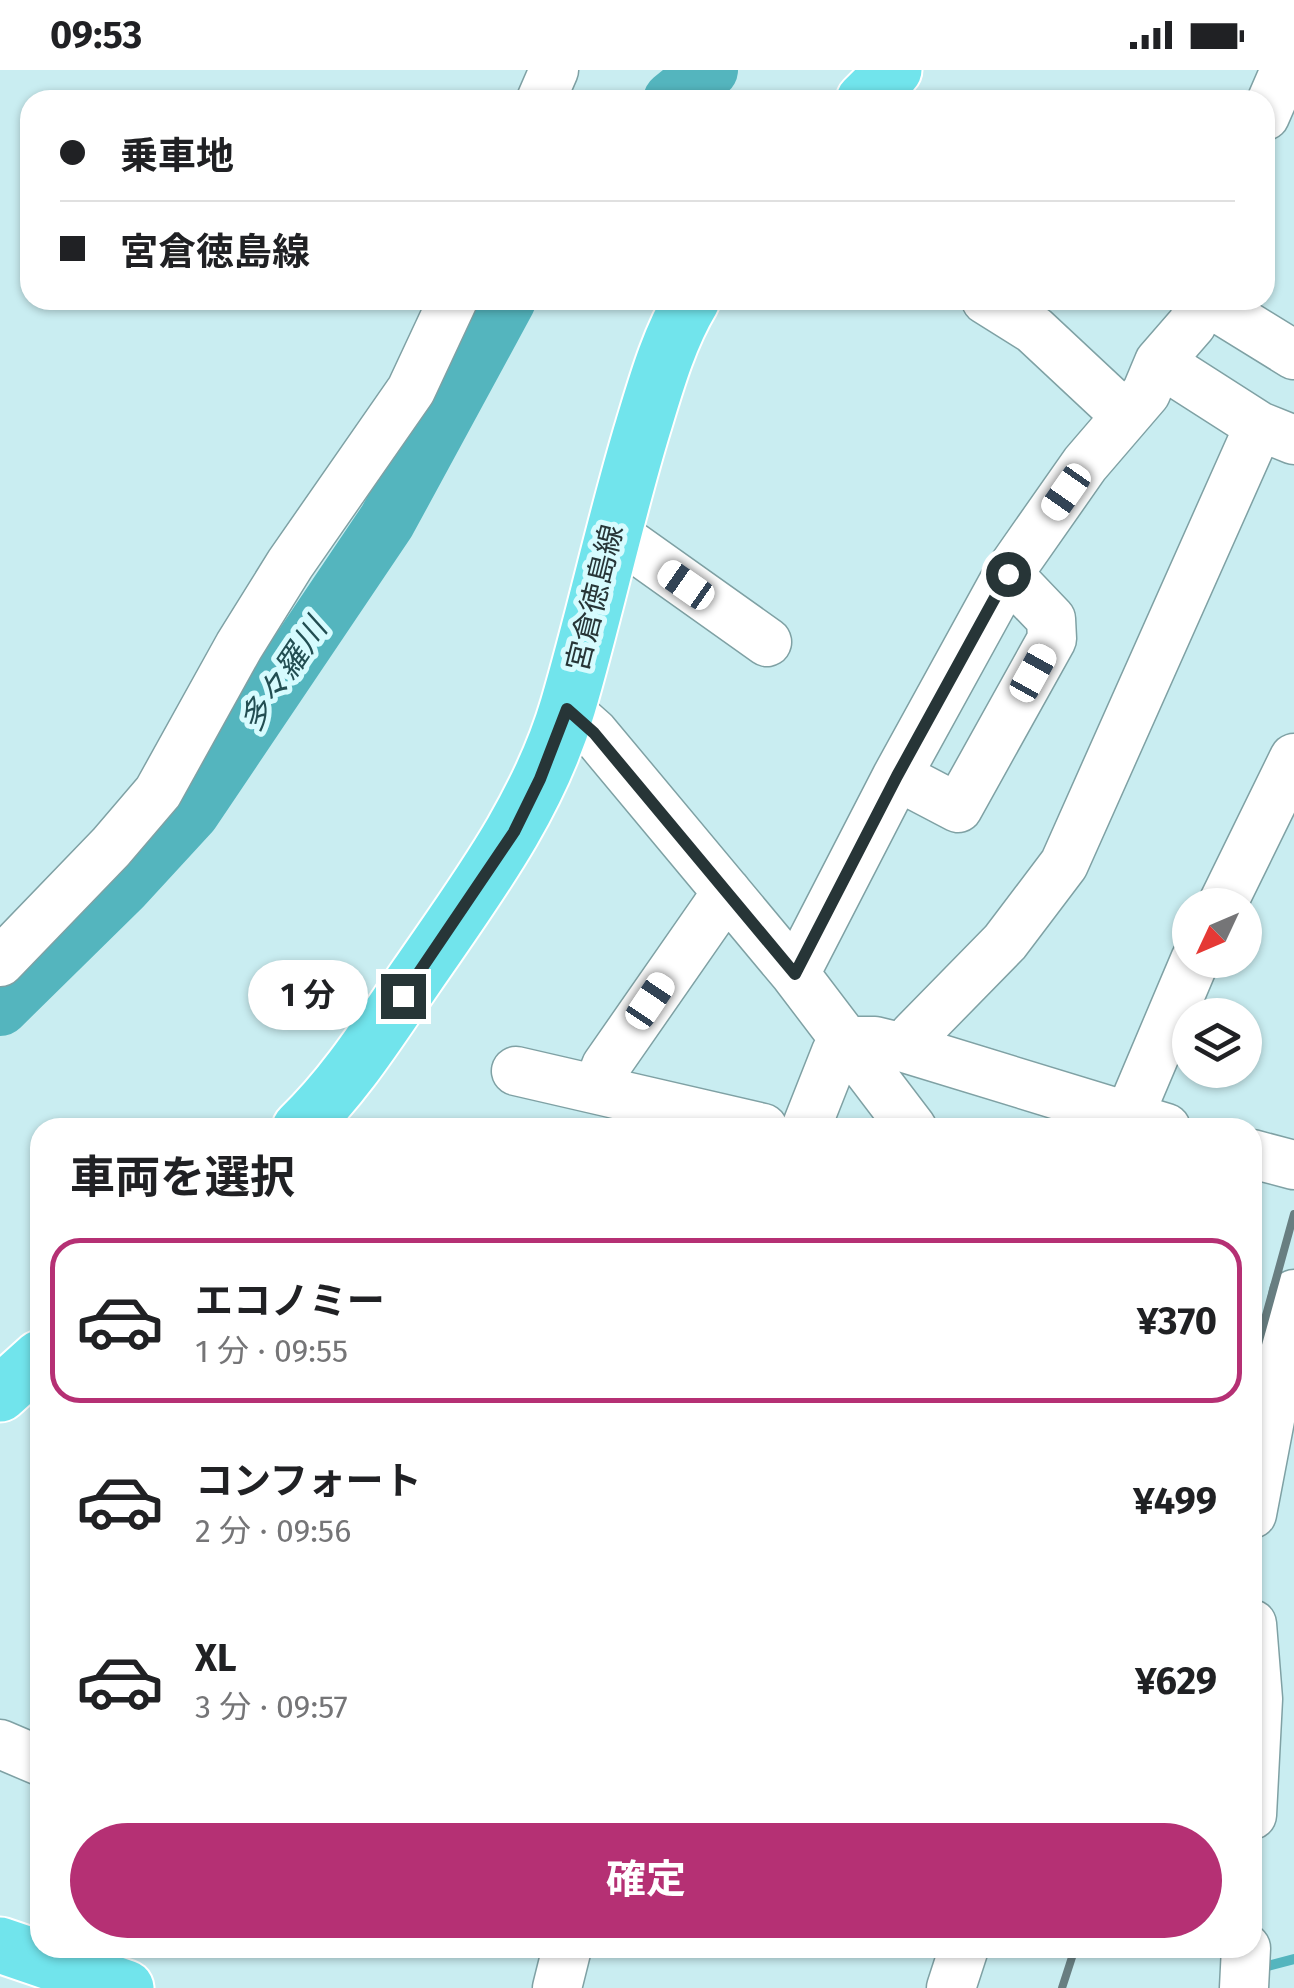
<!DOCTYPE html>
<html lang="ja">
<meta charset="utf-8">
<style>
:root{--surface:#fff;--page:#f6f6f6;--text:#202124;--muted:#757577;--line:#e0e0e0;--accent:#b53074}
body{margin:0;font-family:"Fira Sans","Noto Sans JP",sans-serif;background:var(--page);color:var(--text);height:100vh;display:flex;flex-direction:column;font-size:38px;white-space:nowrap}
*{box-sizing:border-box;margin:0}
p{font-size:32px;color:var(--muted)}
.icon{flex:none;width:55px;height:55px;fill:none;stroke:currentColor;stroke-width:2;stroke-linecap:round;stroke-linejoin:round}
.map{position:relative;flex:1;overflow:hidden}
.side{position:absolute;left:30px;top:1048px;width:1232px;height:840px;display:flex;flex-direction:column;background:var(--surface);border-radius:30px;box-shadow:0 2px 8px #0004}
.side>*{flex:none}
.banner{position:absolute;left:20px;top:20px;width:1255px;height:220px;border-radius:30px;box-shadow:0 2px 8px #0004;display:grid;align-content:center;height:220px;padding:0 40px;background:var(--surface)}
.needle{width:65px;rotate:226deg}
.fabs{position:absolute;left:1172px;top:818px;display:grid;gap:20px}
.fabs a{display:grid;place-items:center;width:90px;height:90px;border-radius:50%;background:var(--surface);box-shadow:0 2px 8px #0004;font-size:50px}
.end{position:absolute;width:45px;height:45px;margin:-22px;border:12px solid #273537;background:#fff;box-shadow:0 0 0 5px #fff}
.from{border-radius:50%}
.bubble{position:absolute;height:70px;border-radius:35px;background:var(--surface);box-shadow:0 2px 8px #0004;font-size:32px;font-weight:700;line-height:70px;text-align:center}
.car{position:absolute;width:30px;height:60px;margin:-30px -15px;border-radius:12px;box-shadow:0 0 8px 2px #0007;background:linear-gradient(#fff 24%,#345 0 40%,#fff 0 76%,#345 0 86%,#fff 0)}
.banner b{display:flex;align-items:center;gap:35px;height:95px;font-size:38px}
.banner b+b{border-top:2px solid var(--line)}
.banner i{width:25px;height:25px;background:var(--text)}
ul{padding:0;list-style:none}
li{display:flex;align-items:center;gap:30px;height:165px;margin:0 20px 15px;padding:0 20px;border:5px solid transparent;border-radius:30px}
li div{flex:1}
li b{display:block;font-size:38px}
li em{font-style:normal;font-weight:700}
li.on{border-color:var(--accent)}
li>.icon{width:90px;height:90px;stroke-width:1.5}
h2{padding:0 40px;font-size:45px;line-height:120px}
.primary-button{display:flex;gap:20px;margin-top:auto;padding:20px 40px}
.primary-button a{flex:1;height:115px;border-radius:60px;background:var(--accent);color:#fff;font-size:40px;font-weight:700;line-height:115px;text-align:center}
.status{display:flex;justify-content:space-between;align-items:center;height:70px;padding:0 50px;background:var(--surface);direction:ltr}
.status svg{height:28px;fill:currentColor}
.map>svg:first-child{display:block}
.lines{fill:none;stroke-linecap:round;stroke-linejoin:round}
.stream{stroke:#54b5be;stroke-width:10}
.river{stroke:#54b5be;stroke-width:58}
.minor-casing{stroke:#7fa1a4;stroke-width:51}
.major-casing{stroke:#fff;stroke-width:59}
.minor{stroke:#fff;stroke-width:48}
.major{stroke:#71e4ec;stroke-width:55}
.rail{stroke:#687e81;stroke-width:8}
.route{stroke:#273537;stroke-width:12}
.labels{text-anchor:middle;dominant-baseline:central;stroke-width:10;stroke-linejoin:round;paint-order:stroke}
.street-label{font-size:30px;fill:#273537;stroke:#d6fbfe}
.water-label{font-size:32px;font-style:italic;fill:#224e52;stroke:#d6fbfe}
</style>
<div class="status"><b>09:53</b><svg viewBox="0 0 49 12"><path d="M0 12V9h3v3zM5 12V6h3v6zM10 12V3h3v9zM15 12V0h3v12zM26 1h20v11H26zM47 4h2v5h-2z"/></svg></div>
<div class="map">
<svg width="1294" height="1918" viewBox="0 0 1294 1918">
<rect width="100%" height="100%" fill="#c9edf1"/>
<g class="lines">
<path class="stream" d="M1256,1899l38,-10"/>
<path class="river" d="M672,30l37,-30
M0,937l122,-120 69,-75 196,-291 120,-221"/>
<defs>
<path id="minor" d="M541,30l13,-30
M1265,46l20,-46
M986,230l48,30 92,86
M1205,230l89,55
M1159,292l100,64 35,14
M610,471l22,5 135,96
M567,639l27,24 201,241 117,154
M897,706l61,32 94,-169 -1,-20 -43,-45
M1222,835l72,-147
M0,892l111,-115 47,-55 81,-146 51,-82 121,-174 42,-90
M795,904l102,-198 111,-202 77,-110 61,-71 13,-31 33,-38 10,-24
M908,979l5,-13 92,-94 59,-78 195,-438
M516,1001l247,57
M597,1019l9,-23 121,-174
M1129,1046l66,-156
M806,1058l30,-76 11,-11h28l33,8 258,79
M1252,1084l42,11
M1252,1444l42,-220
M1252,1554l6,75 -6,116
M0,1674l40,17
M557,1918l10,-40
M951,1918l13,-40
M1244,1918l2,-40"/>
<path id="major" d="M864,30l30,-30
M300,1058c46,-44 80,-99 116,-151 59,-86 122,-169 152,-271 27,-92 47,-187 75,-279 13,-43 26,-89 49,-127
M0,1324l40,-36
M0,1875l126,43"/>
</defs>
<use href="#minor" class="minor-casing"/>
<use href="#major" class="major-casing"/>
<use href="#minor" class="minor"/>
<use href="#major" class="major"/>
<path class="rail" d="M1252,1296l42,-152
M1062,1918l13,-40"/>
</g>
<g class="lines">
<path class="route" d="M403,926l111,-164 26,-53 27,-70 27,24 201,241 102,-198 111,-202"/>
</g>
<g class="labels">
<g class="street-label">
<text transform="translate(595 528) rotate(-76)">宮倉徳島線</text>
</g>
<g class="water-label">
<text transform="translate(283 605) rotate(-56)">多々羅川</text>
</g>
</g>
</svg>
<div class="fabs">
<a><svg class="needle" viewBox="-14 -14 28 28"><path d="M0-13l5 13h-10z" fill="#e53935"/><path d="M0 13l5-13h-10z" fill="#757577"/></svg></a>
<a><svg class="icon" aria-label="layers" viewBox="0 0 24 24"><path d="M12 4l9 5-9 5-9-5zM3 14l9 5 9-5"/></svg></a>
</div>
<i class="end from" style="left:1008px;top:504px"></i>
<i class="end" style="left:403px;top:926px"></i>
<div class="bubble" style="left:248px;top:890px;width:120px">1 分</div>
<i class="car" style="left:1066px;top:422px;rotate:215deg"></i>
<i class="car" style="left:686px;top:515px;rotate:305deg"></i>
<i class="car" style="left:1033px;top:603px;rotate:29deg"></i>
<i class="car" style="left:650px;top:931px;rotate:34deg"></i>
<div class="banner">
<b><i class="from"></i>乗車地</b>
<b><i></i>宮倉徳島線</b>
</div>
<section class="side">
<h2>車両を選択</h2>
<ul>
<li class="on"><svg class="icon" aria-label="car" viewBox="0 0 24 24"><path d="M5 17H2v-5l4-1 3-4h7l3 4 3 1v5h-3M9 17h6M6 11h13"/><circle cx="7" cy="17" r="2"/><circle cx="17" cy="17" r="2"/></svg><div><b>エコノミー</b><p>1 分 · 09:55</p></div><em>¥370</em></li>
<li><svg class="icon" aria-label="car" viewBox="0 0 24 24"><path d="M5 17H2v-5l4-1 3-4h7l3 4 3 1v5h-3M9 17h6M6 11h13"/><circle cx="7" cy="17" r="2"/><circle cx="17" cy="17" r="2"/></svg><div><b>コンフォート</b><p>2 分 · 09:56</p></div><em>¥499</em></li>
<li><svg class="icon" aria-label="car" viewBox="0 0 24 24"><path d="M5 17H2v-5l4-1 3-4h7l3 4 3 1v5h-3M9 17h6M6 11h13"/><circle cx="7" cy="17" r="2"/><circle cx="17" cy="17" r="2"/></svg><div><b>XL</b><p>3 分 · 09:57</p></div><em>¥629</em></li>
</ul>
<div class="primary-button"><a>確定</a></div>
</section>
</div>
